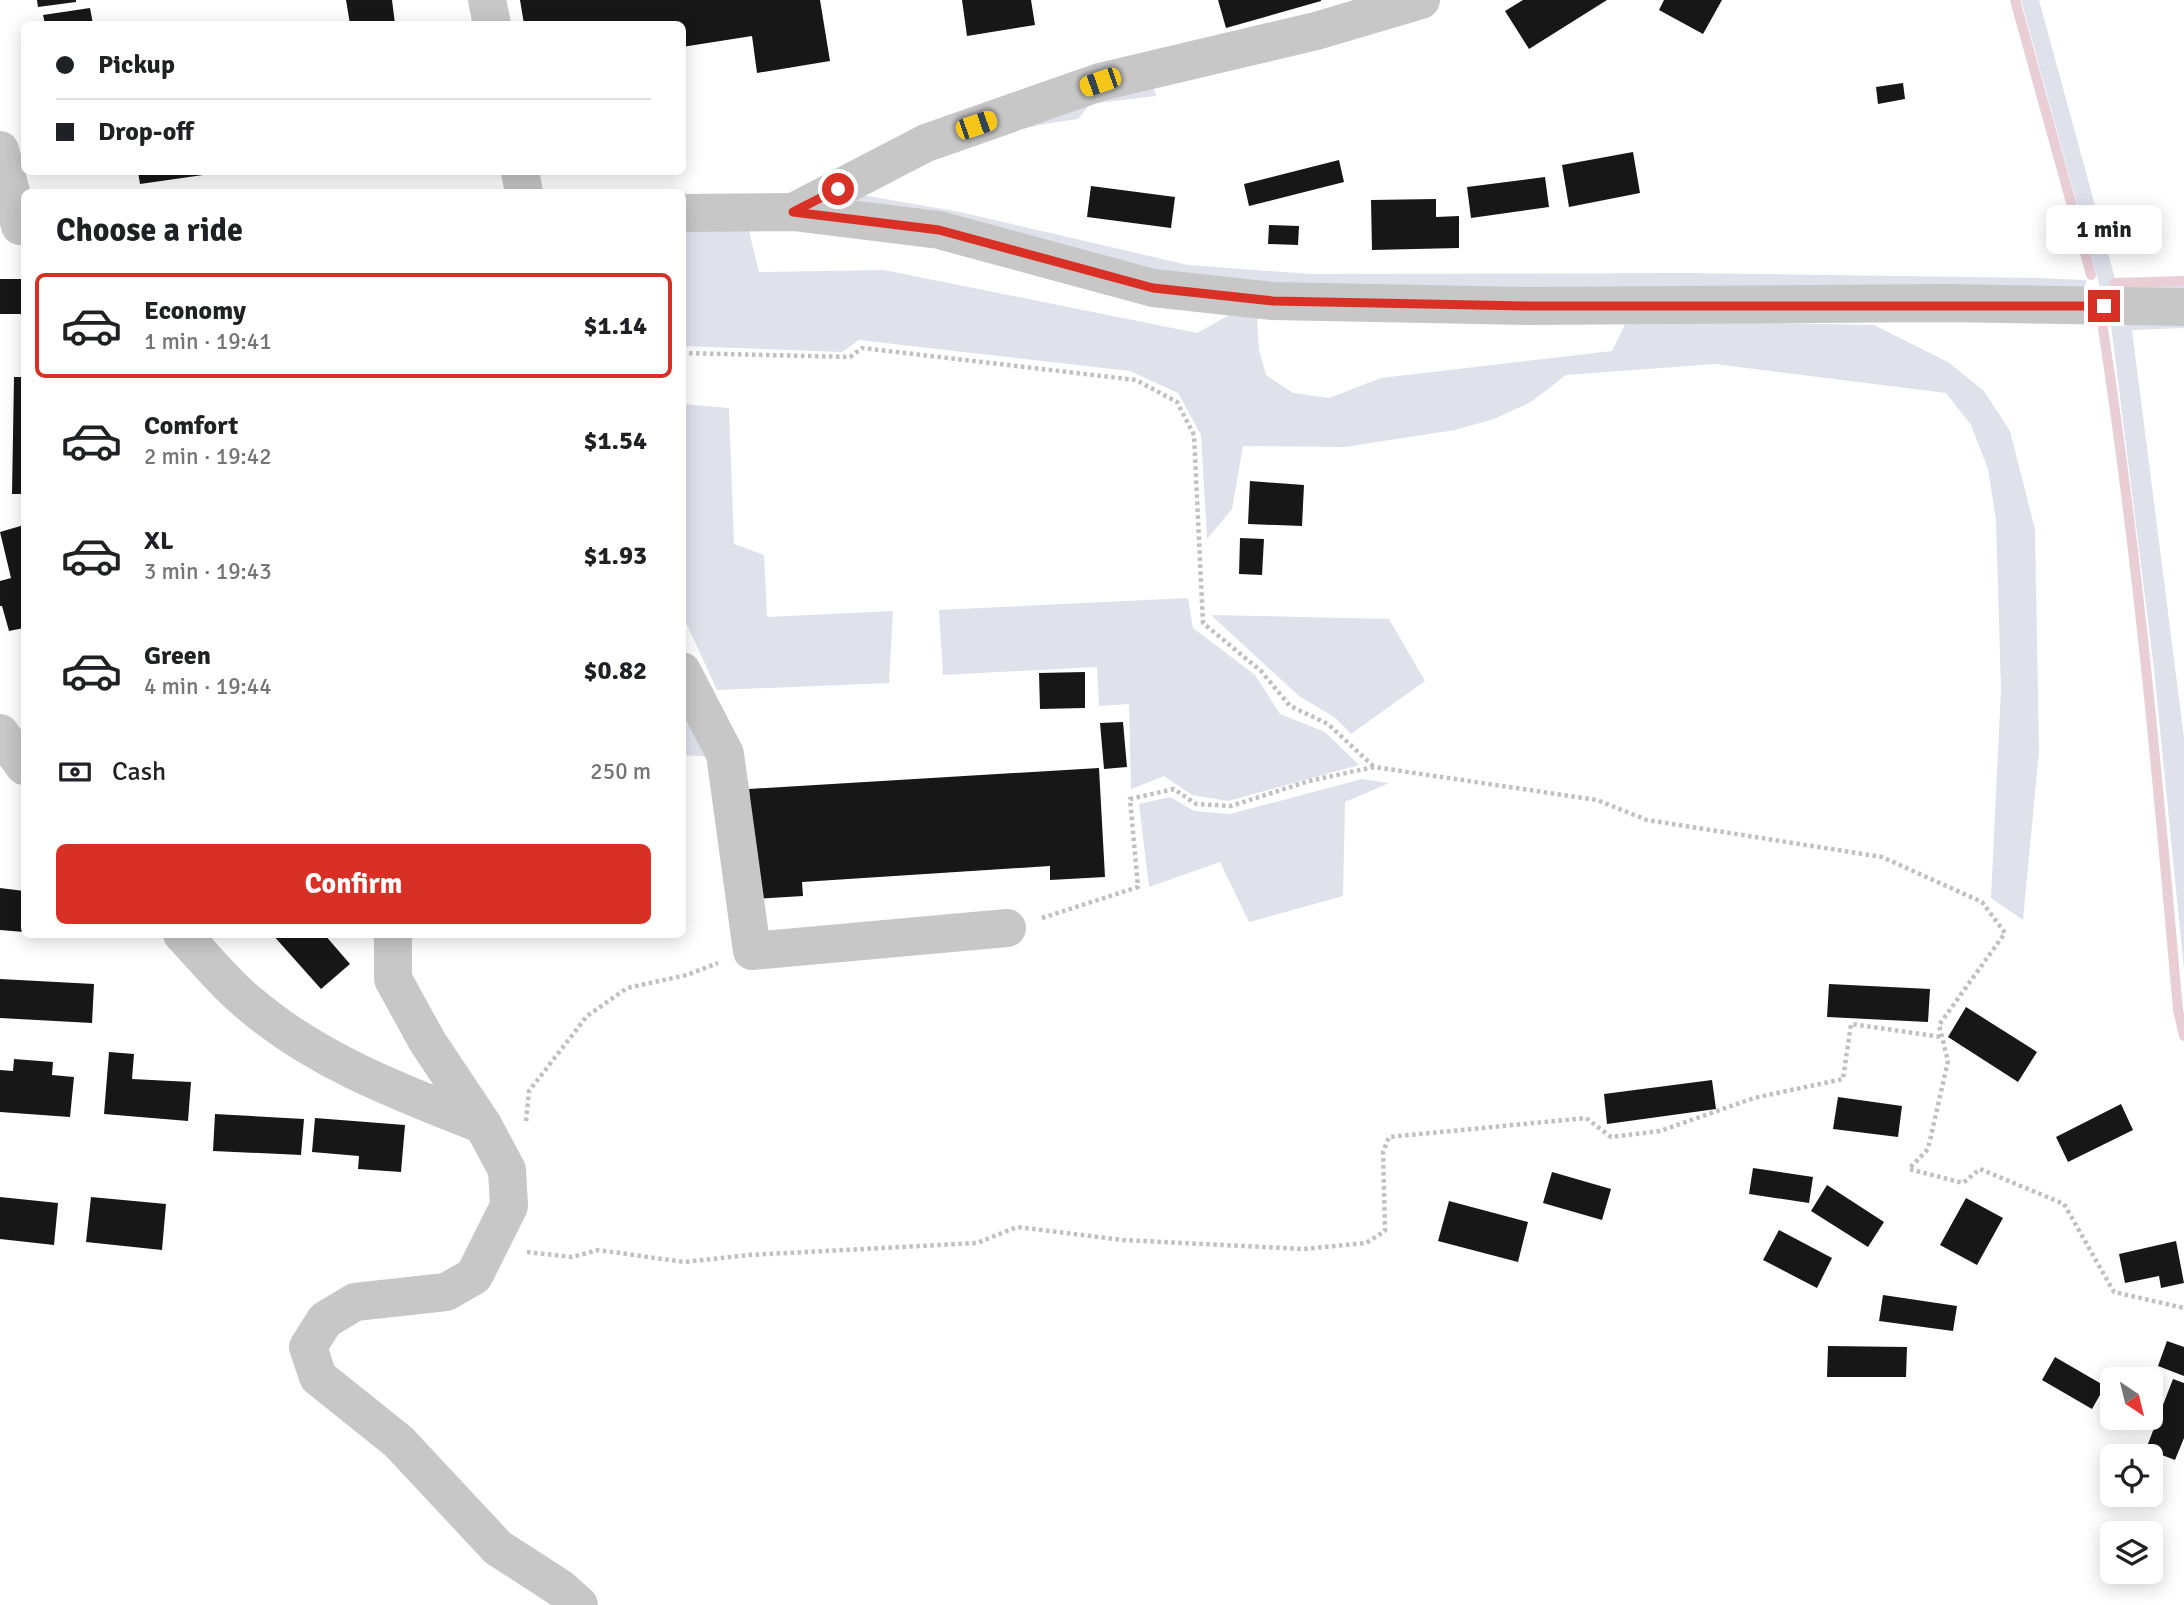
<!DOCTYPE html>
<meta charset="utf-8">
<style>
:root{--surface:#fff;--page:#f2f2f2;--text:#202124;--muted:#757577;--line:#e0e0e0;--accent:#d93025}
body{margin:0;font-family:Signika,sans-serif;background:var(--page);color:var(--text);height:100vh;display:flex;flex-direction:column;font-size:26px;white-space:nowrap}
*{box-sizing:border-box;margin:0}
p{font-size:23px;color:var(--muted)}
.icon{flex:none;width:38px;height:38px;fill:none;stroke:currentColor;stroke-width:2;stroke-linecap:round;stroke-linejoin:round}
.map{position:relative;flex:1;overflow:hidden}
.sheet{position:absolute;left:21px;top:189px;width:665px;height:749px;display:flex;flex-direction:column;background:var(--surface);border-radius:10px;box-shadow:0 4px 18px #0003}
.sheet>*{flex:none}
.top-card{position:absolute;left:21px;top:21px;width:665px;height:154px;border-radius:10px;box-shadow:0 4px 18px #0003;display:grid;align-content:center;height:154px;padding:0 35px;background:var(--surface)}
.needle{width:46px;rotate:145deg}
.controls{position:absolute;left:2100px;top:1367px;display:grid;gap:14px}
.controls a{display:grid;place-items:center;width:63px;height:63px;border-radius:10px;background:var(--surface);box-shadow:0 4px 18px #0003;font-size:35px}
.end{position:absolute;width:32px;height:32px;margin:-16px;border:9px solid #d93025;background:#fff;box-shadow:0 0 0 4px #fff}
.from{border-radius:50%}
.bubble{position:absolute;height:49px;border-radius:10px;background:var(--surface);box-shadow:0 4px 18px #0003;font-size:23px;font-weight:700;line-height:49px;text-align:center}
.car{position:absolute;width:21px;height:42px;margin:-21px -10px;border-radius:9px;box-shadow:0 0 5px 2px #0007;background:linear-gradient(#f5c518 24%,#345 0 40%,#f5c518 0 76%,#345 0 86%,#f5c518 0)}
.top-card b{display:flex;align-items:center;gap:24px;height:66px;font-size:26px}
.top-card b+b{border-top:2px solid var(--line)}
.top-card i{width:18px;height:18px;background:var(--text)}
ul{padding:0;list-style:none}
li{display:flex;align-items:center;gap:21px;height:105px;margin:0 14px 10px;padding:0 21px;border:4px solid transparent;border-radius:10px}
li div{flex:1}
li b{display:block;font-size:26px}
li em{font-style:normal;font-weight:700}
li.active{border-color:var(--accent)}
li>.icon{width:63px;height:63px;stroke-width:1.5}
h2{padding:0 35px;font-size:32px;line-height:84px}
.pay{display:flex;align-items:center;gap:18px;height:77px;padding:0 35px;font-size:26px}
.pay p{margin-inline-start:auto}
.cta{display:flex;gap:14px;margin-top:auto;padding:14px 35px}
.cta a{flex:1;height:80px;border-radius:10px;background:var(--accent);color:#fff;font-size:28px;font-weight:700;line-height:80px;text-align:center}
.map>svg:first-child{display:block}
.green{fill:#dfe2eb}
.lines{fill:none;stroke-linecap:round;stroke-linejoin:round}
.stream{stroke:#e9ced6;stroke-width:10}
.building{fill:#171717}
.path{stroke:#c0c0c0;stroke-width:4.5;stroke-dasharray:3.5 3.5;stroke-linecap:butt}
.minor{stroke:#c7c7c7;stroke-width:38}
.tertiary{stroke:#c7c7c7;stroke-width:38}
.route{stroke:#d93025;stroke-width:9}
</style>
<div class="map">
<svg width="2184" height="1605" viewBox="0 0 2184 1605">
<rect width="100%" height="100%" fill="#fff"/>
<path class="green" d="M2021,0h18l78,286 67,-3v10l-82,2z
M1153,85l3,11 -66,8 -12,15c-75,10 -154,31 -216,76l98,17 228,53 123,9 375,-1 354,5 46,2 -1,10 -622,-1 -247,-7 -82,-14 -184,-46 -102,-21 2,-11c63,-35 149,-71 219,-90 27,-7 56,-10 84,-15z
M748,227l11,45 125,-2 313,63 38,-21 22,2 2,36 7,25 27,18 36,5 52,-20 231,-27 15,-31 247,5 74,37 36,29 26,40 25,98 4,222 -16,169 -32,-22 10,-208 -5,-170 -8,-51 -17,-44 -25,-32 -231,-29 -149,11 -35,27 -37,17 -39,11 -111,17 -101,-1 -11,63 -25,30 -6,-104 -23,-42 -48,-22 -271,-31 -17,12 -159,-6v-118z
M2184,316v12l-52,2 52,408v232l-30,-301 -44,-352z
M683,404l46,4 5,136 30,11 3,62 126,-6 -4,72 -172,7 -34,-74z
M1188,598l5,30 62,47 25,39 45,18 34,33 -131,36 -36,-6 -28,-19 -33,13 -2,-85 -30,2 -2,-39 -154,8 -4,-65z
M1211,615l178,4 36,62 -74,53 -17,-17 -35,-21z
M683,696l27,61 -27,-2z
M1362,779l27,4 -44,19 -2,94 -94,26 -29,-60 -71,25 -10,-83 31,-7 24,14 36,3z"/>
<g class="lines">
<path class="stream" d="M2015,0l76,275
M2115,283l69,-2
M2103,329c35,226 55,453 75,681l6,26"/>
</g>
<path class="building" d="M37,0h39v2l-38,5z
M346,0h46l3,24h-45z
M520,0h300l10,61 -73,12 -5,-37 -70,11v-23h-158z
M962,0h69l4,25 -68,11z
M1218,0h103v1l-95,27z
M1523,0h84l-78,49 -24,-38z
M1664,0h58l-19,34 -44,-24z
M90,8l3,16h-48l-2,-9z
M1903,83l2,16 -27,5 -2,-17z
M1633,152l7,41 -71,14 -7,-42z
M1339,160l5,22 -95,24 -5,-22z
M138,172h79v1l-77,11z
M1545,177l4,30 -78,11 -4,-31z
M1091,186l84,11 -4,31 -84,-11z
M1436,199v18l23,-1v32l-87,2 -1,-50z
M1269,225l30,1 -1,19 -30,-1z
M0,279h24v35h-24z
M14,377h10v117h-12z
M1250,481l54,4 -2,41 -54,-2z
M24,525v103l-15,3 -7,-25h-2v-25l11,-3 -11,-46z
M1240,538l24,1 -2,36 -23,-1z
M1085,672v36l-45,1 -1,-36z
M1123,722l4,45 -23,2 -4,-46z
M1099,768l6,109 -55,3v-14l-248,16 1,14 -48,3 -6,-110z
M0,888l24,3v41l-24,-2z
M272,934h52l26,30 -29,25z
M0,979l94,5 -2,39 -92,-5z
M1829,984l101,5 -2,33 -101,-5z
M1966,1007l71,45 -19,30 -70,-45z
M109,1052l25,2 -2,25 59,3 -3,39 -84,-7z
M14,1059l39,3 -1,13 22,2 -4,40 -70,-5v-42l13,1z
M1712,1080l4,29 -109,15 -3,-30z
M1838,1097l64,9 -4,31 -65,-8z
M2121,1104l12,26 -65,32 -12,-25z
M215,1114l89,5 -3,36 -88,-4z
M315,1118l90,7 -4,47 -43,-3 1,-13 -47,-4z
M1753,1168l60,9 -4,26 -60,-9z
M1552,1172l59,17 -9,31 -59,-17z
M1827,1185l57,37 -16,25 -57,-36z
M0,1197l58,6 -4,42 -54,-6z
M91,1197l75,7 -4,46 -76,-8z
M1966,1198l37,20 -26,47 -37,-20z
M1449,1201l79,21 -10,40 -80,-21z
M1779,1230l53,28 -15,30 -54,-28z
M2176,1241l8,42 -23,5 -2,-12 -34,7 -6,-29z
M1883,1295l74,11 -4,25 -74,-10z
M2167,1341l17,6v29l-26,-10z
M1828,1346l79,1 -1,30h-79z
M2055,1357l50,29 -13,23 -50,-29z
M2173,1379l11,4v55l-9,22 -29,-11z"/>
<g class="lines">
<path class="path" d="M682,353l168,4 12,-9 274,32 41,22 17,33 9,188 58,48 29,35 38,18 45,42
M1042,918l96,-31 -8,-88 44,-10 22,15 35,2 78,-25 65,-14 223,33 50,20 235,37 100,45 23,31 -66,92 9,36 -20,88 -19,20 54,14 17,-14 84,35 50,88 70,16
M526,1121l3,-30 58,-75 40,-28 60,-13 31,-12
M527,1252l45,5 26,-7 86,12 65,-7 228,-12 40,-16 106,13 180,9 63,-6 19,-12 -2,-79 6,-15 197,-19 25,19 49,-6 94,-33 89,-19 8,-55 90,13"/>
<path class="minor" d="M487,0l5,24
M520,172l4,20
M793,212l133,-69 174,-61 216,-51 105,-31
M682,671l43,83 27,197 255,-23
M0,733l24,33
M182,934c22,23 43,50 68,70 68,58 152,89 233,121
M393,934v45l34,62 56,84 24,45 2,36 -35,70 -28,16 -91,10 -30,18 -17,27 10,30 81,65 99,106 62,40 19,17"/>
<path class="tertiary" d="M0,150l20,76
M682,213l111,-1 146,18 214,58 120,13 257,5 415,-3 239,4"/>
</g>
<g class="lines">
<path class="route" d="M838,189l-45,23 146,18 214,58 120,13 257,5h574"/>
</g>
</svg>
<div class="controls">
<a><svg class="needle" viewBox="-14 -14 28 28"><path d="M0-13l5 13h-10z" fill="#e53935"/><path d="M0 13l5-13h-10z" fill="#757577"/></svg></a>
<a><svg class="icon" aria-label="locate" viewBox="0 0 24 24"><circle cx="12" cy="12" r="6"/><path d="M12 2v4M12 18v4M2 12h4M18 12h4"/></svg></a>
<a><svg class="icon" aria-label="layers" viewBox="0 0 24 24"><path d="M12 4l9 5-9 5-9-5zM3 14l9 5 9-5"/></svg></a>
</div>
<i class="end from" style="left:838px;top:189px"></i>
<i class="end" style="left:2104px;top:306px"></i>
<div class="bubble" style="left:2046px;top:205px;width:116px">1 min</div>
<i class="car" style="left:1100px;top:82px;rotate:251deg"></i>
<i class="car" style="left:976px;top:125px;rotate:71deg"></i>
<div class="top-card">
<b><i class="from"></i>Pickup</b>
<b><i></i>Drop-off</b>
</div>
<section class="sheet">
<h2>Choose a ride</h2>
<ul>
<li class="active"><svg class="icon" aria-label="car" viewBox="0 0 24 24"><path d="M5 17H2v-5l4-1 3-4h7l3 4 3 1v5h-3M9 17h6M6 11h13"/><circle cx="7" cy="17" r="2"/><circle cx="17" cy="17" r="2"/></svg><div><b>Economy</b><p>1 min · 19:41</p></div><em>$1.14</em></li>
<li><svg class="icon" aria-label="car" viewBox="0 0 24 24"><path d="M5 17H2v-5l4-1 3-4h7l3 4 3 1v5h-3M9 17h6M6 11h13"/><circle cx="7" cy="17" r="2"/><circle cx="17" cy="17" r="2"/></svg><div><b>Comfort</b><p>2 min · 19:42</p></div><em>$1.54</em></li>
<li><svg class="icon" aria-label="car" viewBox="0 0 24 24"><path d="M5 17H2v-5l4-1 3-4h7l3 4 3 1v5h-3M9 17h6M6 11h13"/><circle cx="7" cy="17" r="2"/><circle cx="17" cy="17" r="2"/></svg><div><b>XL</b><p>3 min · 19:43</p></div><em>$1.93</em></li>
<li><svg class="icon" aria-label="car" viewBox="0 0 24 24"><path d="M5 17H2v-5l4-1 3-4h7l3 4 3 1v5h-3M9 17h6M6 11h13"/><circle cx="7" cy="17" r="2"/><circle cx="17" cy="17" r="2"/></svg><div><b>Green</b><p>4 min · 19:44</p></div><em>$0.82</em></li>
</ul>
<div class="pay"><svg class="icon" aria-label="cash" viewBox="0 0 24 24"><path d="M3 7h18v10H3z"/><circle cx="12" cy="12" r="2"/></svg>Cash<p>250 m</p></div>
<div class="cta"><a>Confirm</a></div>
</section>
</div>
